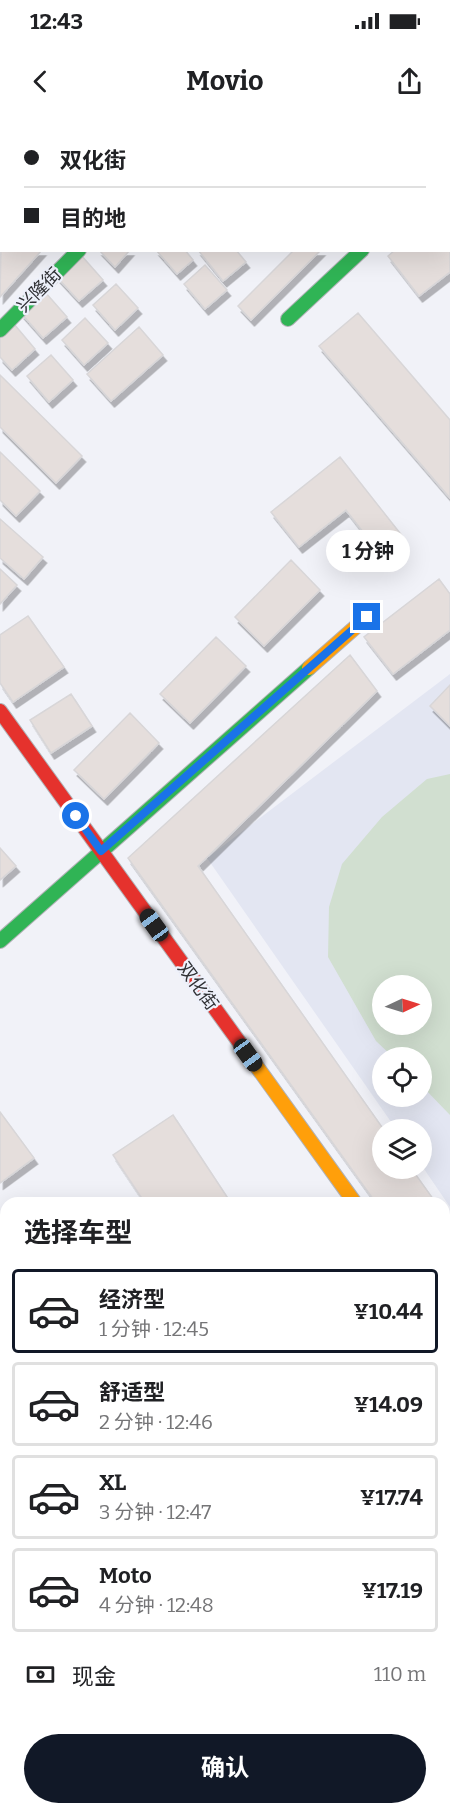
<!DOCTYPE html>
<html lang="zh">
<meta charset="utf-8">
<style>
:root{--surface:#fff;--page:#f6f6f6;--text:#202124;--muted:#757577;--line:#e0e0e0;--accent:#111827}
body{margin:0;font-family:Bitter,"Noto Sans SC",serif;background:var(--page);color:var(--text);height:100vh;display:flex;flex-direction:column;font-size:22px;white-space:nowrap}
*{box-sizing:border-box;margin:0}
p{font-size:20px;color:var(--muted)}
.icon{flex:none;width:33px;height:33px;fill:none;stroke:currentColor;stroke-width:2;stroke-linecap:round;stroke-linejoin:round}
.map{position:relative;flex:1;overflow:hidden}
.details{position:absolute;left:0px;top:1077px;width:450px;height:618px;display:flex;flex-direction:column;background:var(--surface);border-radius:18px 18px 0 0;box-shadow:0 6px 24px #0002}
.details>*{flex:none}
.top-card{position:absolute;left:0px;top:0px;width:450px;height:132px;box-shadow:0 6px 24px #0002;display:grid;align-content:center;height:132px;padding:0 24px;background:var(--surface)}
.needle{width:39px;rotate:86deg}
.buttons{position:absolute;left:372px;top:855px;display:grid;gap:12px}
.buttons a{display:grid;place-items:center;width:60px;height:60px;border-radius:50%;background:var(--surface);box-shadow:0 6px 24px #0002;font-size:30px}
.end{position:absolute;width:27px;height:27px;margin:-14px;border:8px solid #1a73e8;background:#fff;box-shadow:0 0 0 3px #fff}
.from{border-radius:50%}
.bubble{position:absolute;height:42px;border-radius:21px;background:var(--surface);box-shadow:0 6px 24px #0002;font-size:20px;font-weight:700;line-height:42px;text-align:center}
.car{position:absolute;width:18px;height:36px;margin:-18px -9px;border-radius:8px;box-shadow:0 0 4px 2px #0007;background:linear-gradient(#222 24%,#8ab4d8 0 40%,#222 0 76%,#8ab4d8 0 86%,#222 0)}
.top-card b{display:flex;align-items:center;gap:21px;height:57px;font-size:22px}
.top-card b+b{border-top:2px solid var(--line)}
.top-card i{width:15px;height:15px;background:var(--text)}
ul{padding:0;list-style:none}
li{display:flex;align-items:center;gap:18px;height:84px;margin:0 12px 9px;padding:0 12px;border:3px solid var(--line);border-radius:6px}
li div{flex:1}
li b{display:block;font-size:22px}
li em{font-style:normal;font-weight:700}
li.current{border-color:var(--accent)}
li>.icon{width:54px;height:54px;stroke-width:1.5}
h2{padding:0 24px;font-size:27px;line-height:72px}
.pay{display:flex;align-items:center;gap:15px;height:66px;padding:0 24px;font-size:22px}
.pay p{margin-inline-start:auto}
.cta{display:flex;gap:12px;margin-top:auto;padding:12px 24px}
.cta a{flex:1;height:69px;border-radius:36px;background:var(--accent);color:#fff;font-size:24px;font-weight:700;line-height:69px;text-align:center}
.status{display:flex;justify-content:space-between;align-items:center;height:42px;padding:0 30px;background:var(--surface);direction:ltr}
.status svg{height:16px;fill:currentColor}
header{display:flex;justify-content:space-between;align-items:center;height:78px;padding:0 24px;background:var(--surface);font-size:27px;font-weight:700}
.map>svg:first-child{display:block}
.built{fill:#e3e6f2;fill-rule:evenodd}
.grass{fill:#d1dfd0;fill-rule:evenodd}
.building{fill:#e5dedc;stroke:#d8d6d8;stroke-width:1.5;filter:url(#shadow)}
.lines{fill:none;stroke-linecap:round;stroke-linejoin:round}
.street-casing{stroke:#b1b2b6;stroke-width:32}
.fast-casing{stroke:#b1b2b6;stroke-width:16}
.slow-casing{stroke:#b1b2b6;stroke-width:16}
.jam-casing{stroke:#b1b2b6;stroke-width:16}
.street{stroke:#fdfdfe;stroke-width:28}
.fast{stroke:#30b455;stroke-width:14}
.slow{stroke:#ff9f0a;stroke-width:14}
.jam{stroke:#e5322d;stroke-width:14}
.route{stroke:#1a73e8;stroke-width:8}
.labels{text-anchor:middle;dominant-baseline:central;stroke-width:4.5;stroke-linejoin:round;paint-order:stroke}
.street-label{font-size:18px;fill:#303135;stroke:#eef1fb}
</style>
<div class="status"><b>12:43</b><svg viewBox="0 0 49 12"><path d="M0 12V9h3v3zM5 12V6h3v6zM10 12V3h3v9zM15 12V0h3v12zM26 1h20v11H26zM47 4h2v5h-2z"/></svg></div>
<header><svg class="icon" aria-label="back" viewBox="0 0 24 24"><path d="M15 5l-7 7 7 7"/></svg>Movio<svg class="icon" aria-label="share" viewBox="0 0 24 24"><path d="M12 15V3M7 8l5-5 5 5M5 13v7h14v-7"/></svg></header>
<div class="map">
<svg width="450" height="1695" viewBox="0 0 450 1695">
<defs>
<filter id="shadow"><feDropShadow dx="3.5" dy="6" stdDeviation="0" flood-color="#0004"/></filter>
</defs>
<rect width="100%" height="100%" fill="#f1f2f8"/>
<path class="built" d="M450,554v533l-28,-41v-36l-26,-1 -189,-271zM382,866h40v38h-40zM382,938h40v38h-40z"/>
<path class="grass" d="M450,654v341l-28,-29v-28l-29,-1 -17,-16 -48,-84 1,-50 13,-43 40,-47 45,-38zM382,866h40v38h-40z"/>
<path class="building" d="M73,0h72l1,2h-75z
M2,73v57h40l-42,47z
M450,87v65l-31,24 -31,-40 7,-6h53z
M99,130h31l-15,17z
M156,130h29l8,10 -16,14z
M198,130h38l10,12 -23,19z
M294,130h27l-70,70 -13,-14z
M81,135l22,25 -24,21 -22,-24z
M205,145l22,25 -22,19 -21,-25z
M116,164l22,24 -23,22 -22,-25z
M45,172l22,25 -24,21 -22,-25z
M358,193l92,107v78l-131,-152z
M85,198l23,25 -24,22 -22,-25z
M14,204l21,25 -23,21 -12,-13v-21z
M139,207l24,28 -52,46 -24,-27z
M51,235l22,25 -24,22 -22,-26z
M0,255l82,81 -26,27 -56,-56z
M0,332l40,39 -24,25 -16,-16z
M340,337l63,80 -22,18 -35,-45 -47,37 -28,-35z
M0,399l43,38 -19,22 -24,-21z
M291,440l29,30 -56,56 -29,-29z
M0,449l17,16 -17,19z
M439,459l11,15v36l-57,44 -29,-37z
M28,496l36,51 -51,35 -13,-19v-48z
M216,517l30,29 -56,57 -30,-29z
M350,535l27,36 -179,175 186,264 -2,38h29l25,35h-60l-248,-345z
M450,565v41l-20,-20z
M71,574l21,32 -41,27 -21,-33z
M130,593l29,30 -55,56 -30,-29z
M0,728l16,18 -16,14z
M0,992l34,46 -34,25z
M173,995l58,88h-86l-32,-48z
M444,1094l6,9v83l-6,-9z
M444,1367l6,8v29l-6,5z
M0,1526l6,23v77l-6,2z"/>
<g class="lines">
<defs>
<path id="street" d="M207,2l2,-2
M448,50l2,-1
M444,1207l6,8"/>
<path id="fast" d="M288,199l74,-69
M0,210l79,-80
M0,821l309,-273"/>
<path id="slow" d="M309,548l58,-51
M242,926l113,157"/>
<path id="jam" d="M0,591l242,335"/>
</defs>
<use href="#street" class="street-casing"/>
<use href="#fast" class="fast-casing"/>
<use href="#slow" class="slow-casing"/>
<use href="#jam" class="jam-casing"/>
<use href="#street" class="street"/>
<use href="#fast" class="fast"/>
<use href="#slow" class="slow"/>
<use href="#jam" class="jam"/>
</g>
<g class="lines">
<path class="route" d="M76,696l25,35 266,-234"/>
</g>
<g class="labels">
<g class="street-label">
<text transform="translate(39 170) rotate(-45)">兴隆街</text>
<text transform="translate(198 866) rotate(54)">双化街</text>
</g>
</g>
</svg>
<div class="buttons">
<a><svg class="needle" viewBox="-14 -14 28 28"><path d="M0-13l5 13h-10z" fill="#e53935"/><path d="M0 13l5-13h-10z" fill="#757577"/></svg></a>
<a><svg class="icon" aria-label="locate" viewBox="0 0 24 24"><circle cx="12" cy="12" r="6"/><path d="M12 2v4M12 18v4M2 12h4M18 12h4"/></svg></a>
<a><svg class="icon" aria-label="layers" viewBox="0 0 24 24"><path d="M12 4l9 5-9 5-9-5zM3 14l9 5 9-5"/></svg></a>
</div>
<i class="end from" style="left:76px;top:696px"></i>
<i class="end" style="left:367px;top:497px"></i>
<div class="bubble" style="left:326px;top:410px;width:84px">1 分钟</div>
<i class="car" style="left:154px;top:805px;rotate:324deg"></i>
<i class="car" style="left:248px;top:935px;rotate:144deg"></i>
<div class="top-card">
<b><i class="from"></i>双化街</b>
<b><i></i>目的地</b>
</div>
<section class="details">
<h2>选择车型</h2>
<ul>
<li class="current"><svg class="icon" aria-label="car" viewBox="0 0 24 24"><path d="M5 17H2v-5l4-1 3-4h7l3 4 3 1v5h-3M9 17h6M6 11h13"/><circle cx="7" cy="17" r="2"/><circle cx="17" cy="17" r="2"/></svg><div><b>经济型</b><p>1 分钟 · 12:45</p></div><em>¥10.44</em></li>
<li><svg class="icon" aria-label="car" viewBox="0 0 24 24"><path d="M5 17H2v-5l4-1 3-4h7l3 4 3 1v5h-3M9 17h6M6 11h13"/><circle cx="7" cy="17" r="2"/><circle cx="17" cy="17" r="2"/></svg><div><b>舒适型</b><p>2 分钟 · 12:46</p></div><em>¥14.09</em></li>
<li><svg class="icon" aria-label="car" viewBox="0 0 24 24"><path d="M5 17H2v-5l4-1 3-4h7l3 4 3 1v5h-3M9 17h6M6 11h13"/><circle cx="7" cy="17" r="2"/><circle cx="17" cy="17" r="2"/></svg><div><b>XL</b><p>3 分钟 · 12:47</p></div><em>¥17.74</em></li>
<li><svg class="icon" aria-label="car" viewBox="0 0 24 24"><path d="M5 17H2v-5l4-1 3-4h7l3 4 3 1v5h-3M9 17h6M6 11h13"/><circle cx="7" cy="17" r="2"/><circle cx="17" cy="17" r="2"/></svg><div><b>Moto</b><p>4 分钟 · 12:48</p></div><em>¥17.19</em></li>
</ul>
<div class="pay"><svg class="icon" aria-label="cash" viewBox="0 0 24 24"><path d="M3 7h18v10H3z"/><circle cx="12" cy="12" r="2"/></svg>现金<p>110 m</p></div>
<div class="cta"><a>确认</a></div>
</section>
</div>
